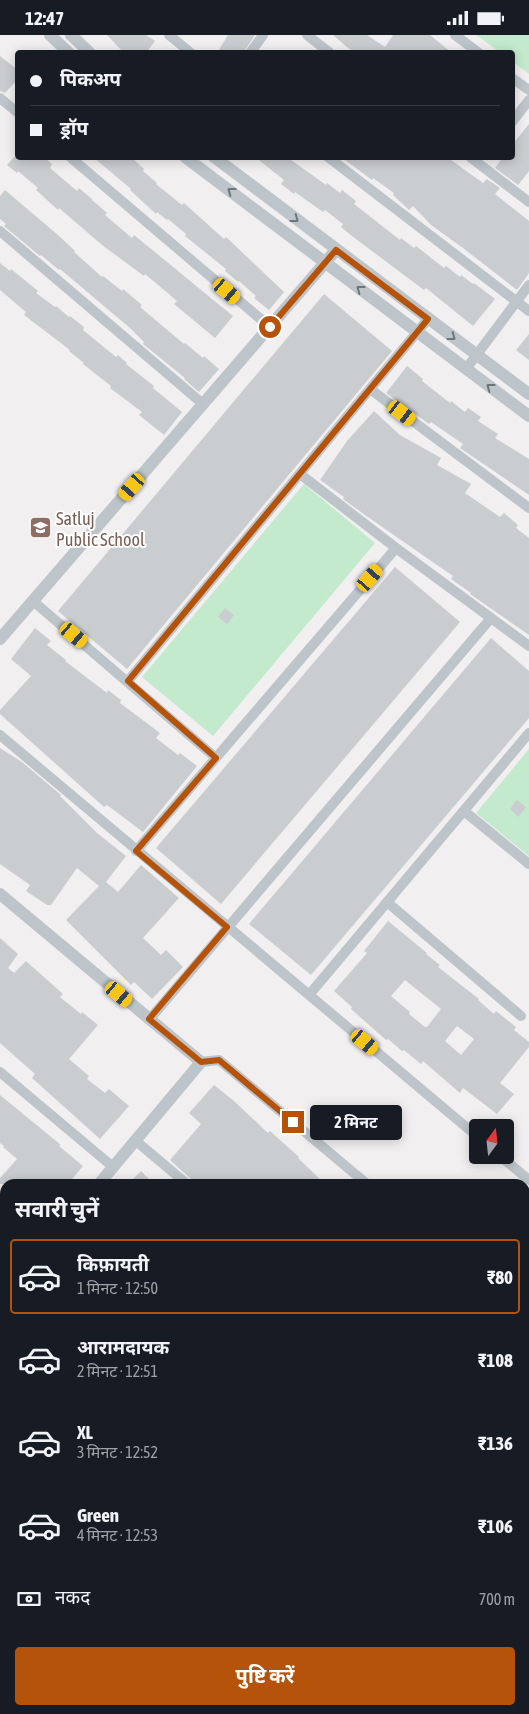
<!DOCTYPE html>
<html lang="hi">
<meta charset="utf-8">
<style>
:root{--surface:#171b24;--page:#20242c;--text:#f1f3f6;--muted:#9ea1a6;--line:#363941;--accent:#b45309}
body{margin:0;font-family:"Asap Condensed","Noto Sans Devanagari",sans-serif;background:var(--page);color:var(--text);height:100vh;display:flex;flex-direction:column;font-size:19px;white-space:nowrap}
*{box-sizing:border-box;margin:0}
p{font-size:16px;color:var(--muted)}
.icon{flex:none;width:28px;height:28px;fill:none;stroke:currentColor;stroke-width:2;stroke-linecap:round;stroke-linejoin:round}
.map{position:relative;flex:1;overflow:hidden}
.side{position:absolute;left:0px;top:1144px;width:530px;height:536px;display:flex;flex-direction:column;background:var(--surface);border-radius:15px 15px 0 0;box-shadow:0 2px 12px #0003}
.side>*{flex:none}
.hud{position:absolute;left:15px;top:15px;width:500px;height:110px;border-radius:5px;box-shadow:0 2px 12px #0003;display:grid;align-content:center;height:110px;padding:0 15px;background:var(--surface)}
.needle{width:32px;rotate:15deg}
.fabs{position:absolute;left:469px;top:1084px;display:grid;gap:10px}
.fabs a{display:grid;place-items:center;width:45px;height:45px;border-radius:5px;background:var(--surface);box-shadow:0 2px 12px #0003;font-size:25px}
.end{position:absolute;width:22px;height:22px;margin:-11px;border:6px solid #b45309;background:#fff;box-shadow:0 0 0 2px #fff}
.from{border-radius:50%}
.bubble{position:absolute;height:35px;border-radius:5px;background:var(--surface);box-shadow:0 2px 12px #0003;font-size:16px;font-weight:700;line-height:35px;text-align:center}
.car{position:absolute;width:15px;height:30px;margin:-15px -8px;border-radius:6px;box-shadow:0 0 4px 1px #0007;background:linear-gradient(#f5c518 24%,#345 0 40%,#f5c518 0 76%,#345 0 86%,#f5c518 0)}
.hud b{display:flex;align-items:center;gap:18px;height:48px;font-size:19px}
.hud b+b{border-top:1px solid var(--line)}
.hud i{width:12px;height:12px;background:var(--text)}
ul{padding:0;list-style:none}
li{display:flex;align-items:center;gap:15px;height:75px;margin:0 10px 8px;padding:0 5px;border:2px solid transparent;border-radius:5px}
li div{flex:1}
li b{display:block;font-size:19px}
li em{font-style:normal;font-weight:700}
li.current{border-color:var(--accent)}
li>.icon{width:45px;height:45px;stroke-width:1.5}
h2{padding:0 15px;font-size:22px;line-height:60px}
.pay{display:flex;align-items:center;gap:12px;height:55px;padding:0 15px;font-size:19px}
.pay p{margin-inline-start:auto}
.primary-button{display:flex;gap:10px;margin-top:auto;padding:10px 15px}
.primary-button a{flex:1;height:58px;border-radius:5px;background:var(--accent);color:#fff;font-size:20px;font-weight:700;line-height:58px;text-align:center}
.status{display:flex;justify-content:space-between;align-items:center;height:35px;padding:0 25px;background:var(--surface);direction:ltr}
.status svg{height:14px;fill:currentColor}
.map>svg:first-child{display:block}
.green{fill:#c3eacd}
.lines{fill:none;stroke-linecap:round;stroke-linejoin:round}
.stream{stroke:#96dde1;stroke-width:4}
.building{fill:#cacdd0;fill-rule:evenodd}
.minor{stroke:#bdc5ca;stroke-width:10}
.tertiary{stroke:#bdc5ca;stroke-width:12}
.trunk{stroke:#a0b5c2;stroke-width:18}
.oneway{stroke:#6c777c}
.route{stroke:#b45309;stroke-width:6}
.labels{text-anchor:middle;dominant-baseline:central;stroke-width:4;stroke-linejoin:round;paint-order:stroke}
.education-label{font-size:18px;fill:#785e54;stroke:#fff;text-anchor:start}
</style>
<div class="status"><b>12:47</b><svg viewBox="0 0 49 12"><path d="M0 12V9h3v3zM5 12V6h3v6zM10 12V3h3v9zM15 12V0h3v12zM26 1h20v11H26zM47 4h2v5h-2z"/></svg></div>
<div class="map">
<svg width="529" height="1679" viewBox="0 0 529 1679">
<rect width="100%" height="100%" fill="#f1eff0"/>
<path class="green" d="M476,0h53v39l-16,-12 -1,-9 -12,-1z
M304,449l71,59 -162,193 -71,-59z
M529,714v107l-53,-43z
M529,1279v73l-4,5v-76z
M5,1562v74l-5,4v-73z"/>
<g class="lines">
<path class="stream" d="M525,1239l4,-2
M12,1679l5,-4"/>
</g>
<path class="building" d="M107,0h39l9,6 -9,12h-22z
M228,0h27l-12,18h-26z
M333,0h34l18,12 8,-12h37l22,18h-96l-8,-5z
M0,21l18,14v9l-13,14 -5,-2z
M529,89v47l-11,14 -23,-17 8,-11h9v-12z
M14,122h30l8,7 -2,4 27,23 2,-3 13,11v1l15,13 -2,2 27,23 2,-3 99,81 -18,22 -41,-34 3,-3 -32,-27 -1,2 -42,-31 -43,-37 -1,2 -22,-20 2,-2 -20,-17 -1,2 -10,-8z
M93,122h38l13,12 -1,2 14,12 -1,1 26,21 2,-2 40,36 2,-2 58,55 -15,18 -15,-12 2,-2 -17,-15 -1,1 -13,-11 1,-2 -41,-33 1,-2 -18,-15 -1,1 -10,-8 -1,2 -26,-24 1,-1z
M255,122h32l39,28 1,-2 13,10 2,-3 14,11 -2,3 46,36 1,-2 13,10 2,-2 28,22 2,-2 14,11 1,-2 12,9 1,-1 21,16 -22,27 -47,-38 -2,2 -72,-54 -11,-9 2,-3 -18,-14 -2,2 -28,-20 -1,2 -13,-10 3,-4z
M341,122h106l36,26 4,-4 13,9 -5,6 34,27v52l-12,17 -54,-42 -32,-23 -18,-19 -4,4 -16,-15 1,-2 -21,-15 -1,2z
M5,155l53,45 17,16 -1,1 28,25 1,-1 19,15 1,-2 19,16 -2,2 44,37 1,-1 18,15 1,-2 15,13 -20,23 -15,-13 1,-1 -42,-34 1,-2 -14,-14 -70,-59 -1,1 -18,-15 -1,1 -36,-30 2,-2 -6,-5v-23z
M0,228l10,8 1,-2 10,8 17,14 -2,2 19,14 1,-1 13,11 1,-1 14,11 -1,3 33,27 2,-2 9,8 -1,1 28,22 -1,2 29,24 -18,23 -25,-20 3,-3 -32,-24 1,-2 -28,-22 1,-1 -15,-12 1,-1 -46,-35 2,-3 -26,-22z
M324,259l68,57 -265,318 -69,-58z
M529,299v26l-13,-10z
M407,331l16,13 -1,2 28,22 1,-2 14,11 3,-4 13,9 -3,4 20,13 -3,4 34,21v36l-69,-47 3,-4 -32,-22 -2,2 -43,-31z
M374,376l26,24 41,23 -4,7 34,19 -6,9 35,24 4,-4 14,12 -2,3 13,10v97l-59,-41 1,-1 -20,-14 2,-3 -16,-11 -72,-50 -22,-16 1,-2 -24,-17 27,-39z
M395,532l65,55 -239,282 -65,-56z
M225,573l9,7 -7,9 -9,-7z
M35,593l16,13 -4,4 19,15 -1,1 42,32 1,-3 13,10 -1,3 40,30 -4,5 22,17 2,-2 17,13 -54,66 -36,-27 -3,2 -104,-93v-4l31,-34 -20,-17z
M491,603l38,33v47l-218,257 -62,-51z
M0,713l22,14 39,33 -1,1 37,37 29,23 -20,26 12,10 23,-27 38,33 -36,40 18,17 5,-5 17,17 -31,32 -18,-17 -3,3 -65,-65 33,-34 -22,-18 -26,37h-4l-21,-14 4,-6 -30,-21z
M517,765l9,7 -8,10 -8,-8z
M388,886l39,32 -1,1 14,11 -2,2 41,32 -1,1 16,14 2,-3 20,16 -2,3 15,12v5l-29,36 14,11 -17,20 -34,-26 -3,5 -37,-32 -2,3 -17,-14 -2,1 -14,-12 -2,1 -35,-31 1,-2 -18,-16 33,-38 -3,-2zM405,945l36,29 -14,18h-2l-16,-13 1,-2 -19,-16zM457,991l17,13 -13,16 -16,-14z
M0,903l18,16 -10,14 6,5 12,-12 37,33 -3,3 21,17 1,-2 16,13 -29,34 20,17 -2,3 18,14 4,-4 20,17 -29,33 -68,-61 3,-4 -35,-31z
M214,1050l20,16 34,32 2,-2 29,26 -1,1 27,26h-131l-3,-5 -21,-19 31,-36 -12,-11z
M0,1060l61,50 -2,1 24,20 -15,18h-68v-6l17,-19 -14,-12 1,-1 -4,-3z
M141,1136l13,13h-26z"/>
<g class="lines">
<path class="minor" d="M169,0l22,18
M307,0l23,18
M455,0l24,18
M250,18l13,-18
M512,43l17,12
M0,63l18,15
M512,87l17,-22
M70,122l200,170
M328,122l201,154
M470,122l59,45
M0,196l203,173
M466,334l63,-84
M370,354l159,119
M300,439l96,74 133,98
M33,566l183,157
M128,646l300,-362
M0,700l478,402
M464,776l65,53
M136,816l260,-303
M387,867l134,114
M309,960l220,-262
M149,985l342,-402
M201,1027l18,-2 148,124
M0,1037l113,95
M136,1106l51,43
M499,1120l30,25
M0,1182l5,4
M0,1302l5,4
M525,1375l4,-5
M0,1424l5,-6
M0,1554l5,-5
M525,1581l4,-4
M185,1675l4,4
M259,1679l3,-4
M440,1679l4,-4"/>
<path class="tertiary" d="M50,0l19,18
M71,0l19,18
M185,122l344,259
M214,122l315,237
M0,604l336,-389
M0,859l201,168 -102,122
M0,1271l5,-6"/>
<path class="trunk" d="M525,1674l4,-5"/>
</g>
<defs><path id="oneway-chevron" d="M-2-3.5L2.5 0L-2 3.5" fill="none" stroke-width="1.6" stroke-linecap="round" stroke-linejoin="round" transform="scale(1.25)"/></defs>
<g class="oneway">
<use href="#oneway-chevron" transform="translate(231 156) rotate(-143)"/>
<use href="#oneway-chevron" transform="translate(295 184) rotate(37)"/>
<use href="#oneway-chevron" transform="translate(360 254) rotate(-143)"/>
<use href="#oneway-chevron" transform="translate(452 302) rotate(37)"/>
<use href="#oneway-chevron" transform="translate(490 352) rotate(-143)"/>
</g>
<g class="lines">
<path class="route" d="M270,292l66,-77 92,69 -300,362 88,77 -80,93 91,76 -78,92 52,43 18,-2 74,62"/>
</g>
<defs>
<symbol id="school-square" viewBox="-11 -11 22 22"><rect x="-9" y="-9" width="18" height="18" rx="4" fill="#8d6e63" stroke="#fff"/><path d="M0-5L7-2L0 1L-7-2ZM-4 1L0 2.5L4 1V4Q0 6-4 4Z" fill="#fff"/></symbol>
</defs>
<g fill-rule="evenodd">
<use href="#school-square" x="28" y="480" width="25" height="25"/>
</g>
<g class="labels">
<g class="education-label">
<text x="56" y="483">Satluj<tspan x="56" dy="21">Public School</tspan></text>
</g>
</g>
</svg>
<div class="fabs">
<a><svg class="needle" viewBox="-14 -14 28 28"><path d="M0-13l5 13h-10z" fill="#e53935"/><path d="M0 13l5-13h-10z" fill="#9ea1a6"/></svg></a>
</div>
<i class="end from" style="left:270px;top:292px"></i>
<i class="end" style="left:293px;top:1087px"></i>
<div class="bubble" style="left:310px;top:1070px;width:92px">2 मिनट</div>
<i class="car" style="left:227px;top:256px;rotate:130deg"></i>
<i class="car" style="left:402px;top:378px;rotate:127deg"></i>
<i class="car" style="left:132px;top:452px;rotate:221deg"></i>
<i class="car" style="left:370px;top:543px;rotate:41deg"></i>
<i class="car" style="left:74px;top:600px;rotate:130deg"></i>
<i class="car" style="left:119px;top:959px;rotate:130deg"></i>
<i class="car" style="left:365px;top:1007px;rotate:130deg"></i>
<div class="hud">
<b><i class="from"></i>पिकअप</b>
<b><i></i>ड्रॉप</b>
</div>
<section class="side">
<h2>सवारी चुनें</h2>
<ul>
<li class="current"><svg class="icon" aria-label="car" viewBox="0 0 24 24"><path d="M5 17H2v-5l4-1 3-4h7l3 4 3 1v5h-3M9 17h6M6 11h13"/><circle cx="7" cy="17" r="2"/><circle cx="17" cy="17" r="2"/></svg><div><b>किफ़ायती</b><p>1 मिनट · 12:50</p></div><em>₹80</em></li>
<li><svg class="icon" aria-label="car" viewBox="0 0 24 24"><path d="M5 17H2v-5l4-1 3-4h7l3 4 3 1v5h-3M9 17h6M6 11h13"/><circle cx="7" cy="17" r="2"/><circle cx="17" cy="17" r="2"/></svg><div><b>आरामदायक</b><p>2 मिनट · 12:51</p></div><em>₹108</em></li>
<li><svg class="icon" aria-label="car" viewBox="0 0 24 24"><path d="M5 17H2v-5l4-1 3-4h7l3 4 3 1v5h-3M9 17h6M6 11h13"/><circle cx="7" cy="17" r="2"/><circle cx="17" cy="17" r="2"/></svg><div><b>XL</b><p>3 मिनट · 12:52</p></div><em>₹136</em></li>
<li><svg class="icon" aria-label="car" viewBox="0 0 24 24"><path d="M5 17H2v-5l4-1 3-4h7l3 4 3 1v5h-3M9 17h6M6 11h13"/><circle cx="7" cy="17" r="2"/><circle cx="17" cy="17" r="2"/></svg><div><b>Green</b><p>4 मिनट · 12:53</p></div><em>₹106</em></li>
</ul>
<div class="pay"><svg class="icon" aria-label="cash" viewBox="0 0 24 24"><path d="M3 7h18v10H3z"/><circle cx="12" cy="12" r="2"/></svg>नकद<p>700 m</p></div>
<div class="primary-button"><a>पुष्टि करें</a></div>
</section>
</div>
